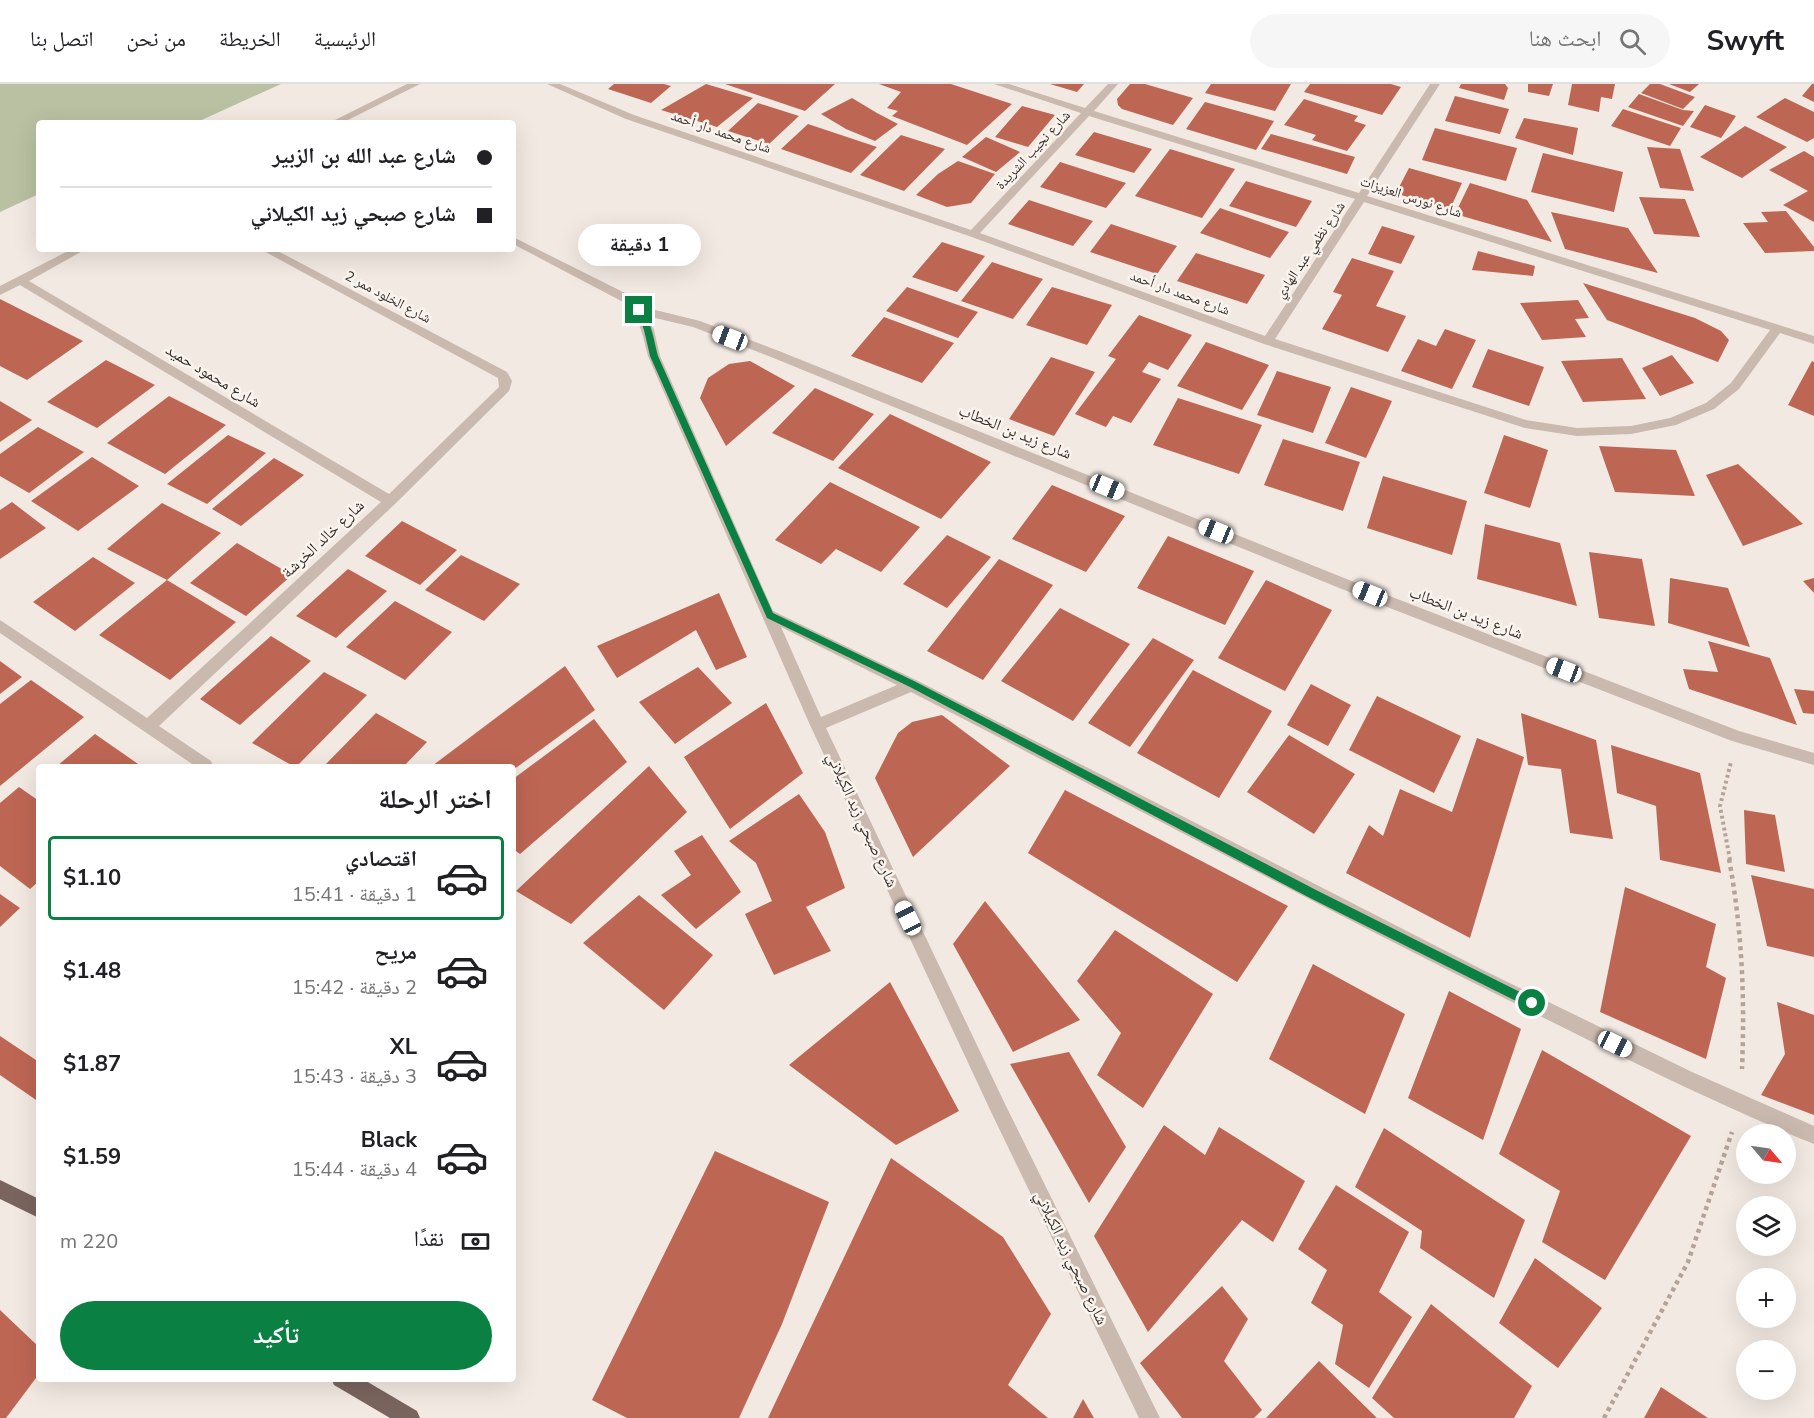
<!DOCTYPE html>
<html lang="ar">
<meta charset="utf-8">
<style>
:root{--surface:#fff;--page:#f6f6f6;--text:#202124;--muted:#757577;--line:#e0e0e0;--accent:#0b8043}
body{margin:0;font-family:"Nunito Sans","Noto Naskh Arabic",sans-serif;background:var(--page);color:var(--text);direction:rtl;height:100vh;display:flex;flex-direction:column;font-size:22px;white-space:nowrap}
*{box-sizing:border-box;margin:0}
p{font-size:20px;color:var(--muted)}
.icon{flex:none;width:33px;height:33px;fill:none;stroke:currentColor;stroke-width:2;stroke-linecap:round;stroke-linejoin:round}
.map{position:relative;flex:1;overflow:hidden;direction:ltr}
.sheet{position:absolute;left:36px;top:680px;width:480px;height:618px;display:flex;flex-direction:column;background:var(--surface);border-radius:6px;box-shadow:0 6px 24px #0002;direction:rtl}
.sheet>*{flex:none}
.banner{position:absolute;left:36px;top:36px;width:480px;height:132px;border-radius:6px;box-shadow:0 6px 24px #0002;direction:rtl;display:grid;align-content:center;height:132px;padding:0 24px;background:var(--surface)}
.needle{width:39px;rotate:119deg}
.controls{position:absolute;left:1736px;top:1040px;display:grid;gap:12px}
.controls a{display:grid;place-items:center;width:60px;height:60px;border-radius:50%;background:var(--surface);box-shadow:0 6px 24px #0002;font-size:30px}
.end{position:absolute;width:27px;height:27px;margin:-14px;border:8px solid #0b8043;background:#fff;box-shadow:0 0 0 3px #fff}
.from{border-radius:50%}
.bubble{position:absolute;height:42px;border-radius:21px;background:var(--surface);box-shadow:0 6px 24px #0002;font-size:20px;font-weight:700;line-height:42px;text-align:center;direction:rtl}
.car{position:absolute;width:18px;height:36px;margin:-18px -9px;border-radius:8px;box-shadow:0 0 4px 2px #0007;background:linear-gradient(#fff 24%,#345 0 40%,#fff 0 76%,#345 0 86%,#fff 0)}
.banner b{display:flex;align-items:center;gap:21px;height:57px;font-size:22px}
.banner b+b{border-top:2px solid var(--line)}
.banner i{width:15px;height:15px;background:var(--text)}
ul{padding:0;list-style:none}
li{display:flex;align-items:center;gap:18px;height:84px;margin:0 12px 9px;padding:0 12px;border:3px solid transparent;border-radius:6px}
li div{flex:1}
li b{display:block;font-size:22px}
li em{font-style:normal;font-weight:700}
li.selected{border-color:var(--accent)}
li>.icon{width:54px;height:54px;stroke-width:1.5}
h2{padding:0 24px;font-size:27px;line-height:72px}
.pay{display:flex;align-items:center;gap:15px;height:66px;padding:0 24px;font-size:22px}
.pay p{margin-inline-start:auto}
.button{display:flex;gap:12px;margin-top:auto;padding:12px 24px}
.button a{flex:1;height:69px;border-radius:36px;background:var(--accent);color:#fff;font-size:24px;font-weight:700;line-height:69px;text-align:center}
header{display:flex;align-items:center;gap:36px;box-sizing:border-box;height:84px;padding:0 30px;background:var(--surface);border-bottom:2px solid var(--line)}
header strong{font-size:28px}
nav{display:flex;gap:33px;margin-inline-start:auto;font-size:21px}
.search{width:420px;height:54px;background:var(--page);display:flex;align-items:center;gap:15px;box-sizing:border-box;padding:0 21px;border-radius:33px;color:var(--muted);font-size:22px}
.map>svg:first-child{display:block}
.green{fill:#b9c1a2}
.building{fill:#be6654}
.lines{fill:none;stroke-linecap:round;stroke-linejoin:round}
.path-far1{stroke:#b6a398;stroke-width:4;stroke-dasharray:3 3;stroke-linecap:butt}
.path{stroke:#b6a398;stroke-width:4.5;stroke-dasharray:4 4;stroke-linecap:butt}
.street{fill:#cab9ae;fill-rule:evenodd}
.primary{fill:#7a655e;fill-rule:evenodd}
.route{fill:#0b8043}
.labels{text-anchor:middle;dominant-baseline:central;stroke-width:5;stroke-linejoin:round;paint-order:stroke}
.far-street-label{font-size:14px;fill:#392f2c;stroke:#faf4ee}
.street-label{font-size:16px;fill:#392f2c;stroke:#faf4ee}
</style>
<header>
<strong>Swyft</strong>
<div class="search"><svg class="icon" aria-label="search" viewBox="0 0 24 24"><circle cx="10" cy="10" r="6"/><path d="M15 15l6 6"/></svg>ابحث هنا</div>
<nav><a>الرئيسية</a><a>الخريطة</a><a>من نحن</a><a>اتصل بنا</a></nav>
</header>
<div class="map">
<svg width="1814" height="1334" viewBox="0 0 1814 1334">
<rect width="100%" height="100%" fill="#f2e9e2"/>
<path class="green" d="M0,0h281l-86,39h-156v71l-39,18z"/>
<path class="building" d="M614,0h50l7,2 -20,17 -43,-14z
M706,0l47,14 -36,29 -56,-17z
M725,0h110l-30,27z
M879,0h72l61,20 -45,41 -75,-29 6,-5 -11,-3 14,-16z
M1050,0h34l-7,8z
M1130,0h15l48,14 -20,27 -51,-16 -4,-4 -1,-6z
M1211,0h80l-16,27 -70,-18z
M1310,0h81l10,3 -19,28 -78,-23z
M1461,0h44l3,4 -4,12 -45,-12z
M1528,0h25l-4,12 -21,-4z
M1572,0h43l-3,15 -11,-2 -2,15 -31,-7z
M1650,0h10l35,13 -12,12 -42,-16z
M1669,0h30l-9,8z
M1812,0h2v18l-12,-6z
M1639,10l44,16 11,1 -11,15 -55,-19z
M1455,12l54,13 -9,25 -55,-13z
M852,14l25,15 21,11 -23,17 -29,-12 -25,-15z
M1785,14l29,14v26l-7,4 -51,-25z
M1304,15l54,17 -4,5 12,4 -19,26 -35,-11 4,-5 -32,-10z
M1205,18l44,12 25,7 -18,29 -70,-21z
M758,19l41,13 -30,28 -41,-13z
M1705,21l31,11 -15,22 -31,-11z
M1022,22l33,9 -27,32 -33,-10z
M1623,25l58,19 -11,18 -59,-20z
M1524,34l54,10 -5,27 -58,-17z
M808,40l69,23 -26,26 -70,-24z
M1745,42l42,21 -45,31 -42,-21z
M1435,44l82,20 -11,33 -84,-21z
M1094,48l58,17 -18,24 -59,-18z
M1271,50l84,23 -8,17 -86,-25z
M901,51l44,14 -41,42 -44,-16z
M986,53l34,15 -24,20 -34,-15z
M1647,63l33,2 14,42 -34,-3z
M1170,65l65,20 -33,49 -67,-22z
M1804,67l10,6v65l-31,-17 25,-14 -39,-21z
M1543,69l80,19 -9,40 -83,-20z
M958,77l37,13 -24,29 -24,4 -31,-12 22,-21z
M1060,78l66,21 -20,25 -66,-21z
M1409,84l53,15 -12,26 -49,-14 -4,-4z
M1246,97l66,20 -16,26 -67,-21z
M1470,99l57,17 25,42 -97,-28z
M1639,113l46,2 15,38 -46,-3z
M1029,116l64,21 -20,25 -65,-22z
M1220,124l69,24 -19,26 -70,-25z
M1786,127l28,36v4l-49,2 -22,-30 25,-1 -7,-10z
M1551,128l77,16 30,45 -93,-24z
M1111,140l66,22 -20,28 -67,-22z
M1382,142l33,10 -14,28 -33,-10z
M942,158l43,14 -28,36 -45,-15z
M1478,167l57,15 -2,10 -61,-6z
M1196,169l69,22 -18,29 -70,-23z
M1352,174l42,13 -18,35 30,10 -18,36 -66,-23 20,-34 -9,-3z
M992,178l51,17 -30,40 -52,-18z
M1583,199l112,35 26,13 8,9 -11,22 -111,-42z
M907,203l71,25 -20,26 -72,-27z
M1052,203l60,18 -25,40 -61,-20z
M0,215l83,42 -56,39 -27,-14z
M1578,216l11,18 -14,1 11,18 -44,3 -22,-37z
M1139,231l53,20 -24,35 -19,-8 -7,10 19,7 -30,44 -18,-7 -7,11 -31,-13 41,-55 -8,-3z
M884,233l70,26 -32,40 -71,-27z
M1445,245l31,11 -24,49 -51,-18 17,-32 18,7z
M1206,258l63,23 -27,45 -65,-24z
M1488,265l56,18 -15,39 -57,-19z
M1672,271l22,28 -34,13 -18,-28z
M1051,273l44,15 -41,64 -45,-17z
M1622,274l24,41 -63,3 -22,-41z
M106,276l49,25 -58,43 -50,-26z
M750,277l45,25 -69,60 -26,-48 8,-20 21,-14z
M1812,277l2,1v54l-26,-11z
M1277,287l54,16 -18,46 -56,-18z
M1351,303l41,14 -26,57 -41,-15z
M815,304l59,26 -41,47 -61,-28z
M169,312l57,29 -61,49 -58,-31z
M1178,314l84,27 -23,49 -86,-29z
M0,317l32,19 -32,22z
M890,330l101,48 -50,57 -103,-51z
M38,343l46,25 -55,41 -29,-17v-22z
M228,351l38,18 -59,51 -40,-20z
M1504,351l44,15 -18,58 -46,-15z
M1283,355l77,23 -17,49 -79,-26z
M1599,362l77,4 19,46 -80,-4z
M92,373l47,29 -61,45 -47,-30z
M274,374l30,17 -63,51 -29,-17z
M1738,380l65,60 -60,22 -37,-71z
M1383,392l84,25 -15,54 -85,-27z
M830,398l90,45 -39,45 -45,-23 -15,15 -46,-24z
M1052,401l73,31 -39,56 -74,-33z
M12,418l34,26 -46,31v-49z
M162,419l59,30 -54,47 -60,-31z
M402,437l55,29 -37,35 -55,-29z
M1485,440l75,19 17,63 -100,-27z
M947,451l44,22 -44,51 -44,-24z
M1168,452l86,35 -29,54 -88,-37z
M237,459l55,32 -46,41 -56,-33z
M1589,468l53,7 13,67 -56,-8z
M461,471l59,29 -36,37 -59,-31z
M93,473l42,26 -60,48 -42,-29z
M999,475l54,26 -70,95 -56,-29z
M348,485l39,22 -51,47 -40,-22z
M1670,494l58,10 22,59 -82,-24z
M1814,494v15l-11,-12z
M167,496l69,42 -66,58 -71,-45z
M1266,496l66,30 -47,81 -67,-33z
M719,509l28,64 -31,13 -20,-40 -79,48 -20,-32z
M395,517l57,31 -47,48 -59,-33z
M1060,524l70,36 -57,77 -72,-40z
M271,552l40,25 -71,64 -40,-26z
M1153,554l41,22 -64,87 -42,-24z
M1708,557l62,17 27,67 -108,-36 -6,-20 35,3z
M0,577l22,16 -22,17z
M565,582l30,44 -82,60v-4h-81z
M698,583l34,36 -57,41 -36,-42z
M1193,586l79,41 -53,87 -82,-45z
M324,588l43,23 -70,71h-4l-41,-23z
M31,596l53,37 -84,69v-82z
M1311,600l40,21 -23,41 -41,-21z
M1794,605l20,2v23l-11,-1z
M1377,612l84,40 -27,57 -85,-43z
M766,619l37,70 -73,56 -46,-72z
M376,629l51,29 -23,24h-80z
M1521,629l75,27 17,99 -43,-6 -9,-64 -33,-4z
M942,631l68,51 -97,91 -38,-79 23,-45 14,-11z
M594,635l33,43 -107,92 -7,-5v-70z
M95,650l46,32h-84z
M1289,651l66,39 -41,60 -67,-42z
M1477,654l47,19 -54,181 -124,-65 23,-48 14,11 17,-47 52,23z
M1611,661l89,28 21,100 -61,-13 -4,-54 -39,-13z
M649,682l38,46 -116,112 -55,-33z
M19,703l20,14v80l-9,8 -30,-23v-63z
M1065,706l223,116 -51,76 -209,-129z
M799,710l26,38 20,56 -39,19 25,44 -57,24 -29,-61 27,-13 -16,-38 -27,-22z
M1744,726l31,5 10,57 -39,-8z
M702,751l39,57 -45,37 -35,-34 30,-20 -17,-24z
M1751,791l63,14v68l-47,-11z
M1625,803l91,37 -10,43 20,11 -20,81 -106,-47z
M0,810l20,14 -20,19z
M639,811l74,60 -49,55 -81,-67z
M985,817l95,119 -67,32 -60,-108z
M1115,846l98,64 -70,114 -46,-33 24,-42 -44,-52z
M1313,880l92,50 -40,100 -96,-55z
M890,898l69,129 -63,34 -107,-80z
M1449,907l72,38 -38,111 -75,-42z
M1777,918l37,13v100l-53,-20 24,-41z
M0,952l39,26v40l-39,-27z
M1542,966l149,86 -86,144 -63,-38 18,-51 -61,-37z
M1069,968l57,95 -37,56 -79,-139z
M1164,1041l41,30 14,-28 86,54 -32,61 -31,-22 -94,112 -54,-96z
M1384,1044l141,92 -31,78 -74,-50 2,-17 -67,-44z
M715,1067l114,51 -47,122 -43,94h-112l-35,-18z
M891,1074l112,79 48,77 -43,71 40,33h-280z
M1336,1101l73,47 -30,60 33,25 -43,71 -34,-24 8,-39 -32,-22 16,-33 -29,-21z
M1535,1174l67,50 -44,60 -59,-45z
M1222,1202l26,33 -24,42 38,49 -8,8h-72l-42,-55z
M1431,1220l101,82 -18,32h-120l-22,-20z
M0,1226l39,37v27l-33,44h-6z
M1319,1277l58,57h-111z
M1661,1303l47,31h-64z
M1083,1315l11,19h-21z"/>
<g class="lines">
<path class="path-far1" d="M1730,776l-10,-54 11,-44"/>
<path class="path" d="M1729,775c13,70 16,139 13,210
M1604,1334l84,-156 44,-130"/>
<path class="street" d="M407,0h13l-78,39h-13z
M547,0h13l74,31 337,115 110,-117 -87,-29h15l76,24 23,-24h10l-24,27 265,82 71,-109h10l-73,112 447,140v8l-34,-11 -41,56 -25,20 -38,16 -45,9 -54,2 -52,-8 -261,-84 -295,-108 -343,-117zM1089,32l266,83 -90,137 -285,-103zM1364,118l406,128 -39,53 -25,20 -36,15 -39,8 -54,2 -51,-8 -251,-81z
M513,153l120,60 10,10 57,14 79,30 595,239 365,141 75,22v12l-82,-24 -368,-143 -593,-241 -78,-30 -46,-11 7,14 6,26 113,255 145,70 563,288 211,103 122,54v18c-105,-43 -206,-94 -308,-145 -199,-99 -396,-205 -595,-307l-85,36 179,376 155,314h-21l-146,-302 -183,-391 -162,-369c-5,-20 -8,-38 -23,-53l-112,-59zM781,543l116,58 -76,32z
M72,165h14l-57,32 360,213 110,-107 -1,-9 -238,-129h14l233,123 5,9 -3,10 -114,113 -236,222 52,35 2,5h-18l-195,-133v-13l147,98 234,-216 -361,-217 -20,10v-9z"/>
<path class="primary" d="M0,1096l39,19v19l-39,-19z
M331,1294h30l56,33 3,7h-30l-56,-33z"/>
</g>
<path class="route" d="M639,223c12,10 15,34 19,49l115,257 143,69 402,209 218,109v7h-8l-218,-109 -400,-211 -143,-69 -117,-262 -6,-26 -8,-20z"/>
<g class="labels">
<g class="far-street-label">
<text transform="translate(721 48) rotate(19)">شارع محمد دار أحمد</text>
<text transform="translate(1033 66) rotate(-47)">شارع نجيب الشريدة</text>
<text transform="translate(1411 113) rotate(18)">شارع نورس العزيزات</text>
<text transform="translate(1310 166) rotate(-56)">شارع نظمي عبد الهادي</text>
<text transform="translate(1180 209) rotate(20)">شارع محمد دار أحمد</text>
<text transform="translate(388 213) rotate(28)">شارع الخلود ممر 2</text>
</g>
<g class="street-label">
<text transform="translate(213 292) rotate(31)">شارع محمود حميد</text>
<text transform="translate(1015 348) rotate(22)">شارع زيد بن الخطاب</text>
<text transform="translate(323 455) rotate(-43)">شارع خالد الخرشة</text>
<text transform="translate(1466 529) rotate(21)">شارع زيد بن الخطاب</text>
<text transform="translate(862 736) rotate(65)">شارع صبحي زيد الكيلاني</text>
<text transform="translate(1071 1174) rotate(64)">شارع صبحي زيد الكيلاني</text>
</g>
</g>
</svg>
<div class="controls">
<a><svg class="needle" viewBox="-14 -14 28 28"><path d="M0-13l5 13h-10z" fill="#e53935"/><path d="M0 13l5-13h-10z" fill="#757577"/></svg></a>
<a><svg class="icon" aria-label="layers" viewBox="0 0 24 24"><path d="M12 4l9 5-9 5-9-5zM3 14l9 5 9-5"/></svg></a>
<a>+</a>
<a>−</a>
</div>
<i class="end from" style="left:1532px;top:919px"></i>
<i class="end" style="left:639px;top:226px"></i>
<div class="bubble" style="left:578px;top:140px;width:123px">1 دقيقة</div>
<i class="car" style="left:730px;top:254px;rotate:291deg"></i>
<i class="car" style="left:1107px;top:403px;rotate:112deg"></i>
<i class="car" style="left:1216px;top:447px;rotate:292deg"></i>
<i class="car" style="left:1370px;top:510px;rotate:292deg"></i>
<i class="car" style="left:1564px;top:586px;rotate:291deg"></i>
<i class="car" style="left:908px;top:834px;rotate:334deg"></i>
<i class="car" style="left:1615px;top:960px;rotate:116deg"></i>
<div class="banner">
<b><i class="from"></i>شارع عبد الله بن الزبير</b>
<b><i></i>شارع صبحي زيد الكيلاني</b>
</div>
<section class="sheet">
<h2>اختر الرحلة</h2>
<ul>
<li class="selected"><svg class="icon" aria-label="car" viewBox="0 0 24 24"><path d="M5 17H2v-5l4-1 3-4h7l3 4 3 1v5h-3M9 17h6M6 11h13"/><circle cx="7" cy="17" r="2"/><circle cx="17" cy="17" r="2"/></svg><div><b>اقتصادي</b><p>1 دقيقة · 15:41</p></div><em>$1.10</em></li>
<li><svg class="icon" aria-label="car" viewBox="0 0 24 24"><path d="M5 17H2v-5l4-1 3-4h7l3 4 3 1v5h-3M9 17h6M6 11h13"/><circle cx="7" cy="17" r="2"/><circle cx="17" cy="17" r="2"/></svg><div><b>مريح</b><p>2 دقيقة · 15:42</p></div><em>$1.48</em></li>
<li><svg class="icon" aria-label="car" viewBox="0 0 24 24"><path d="M5 17H2v-5l4-1 3-4h7l3 4 3 1v5h-3M9 17h6M6 11h13"/><circle cx="7" cy="17" r="2"/><circle cx="17" cy="17" r="2"/></svg><div><b>XL</b><p>3 دقيقة · 15:43</p></div><em>$1.87</em></li>
<li><svg class="icon" aria-label="car" viewBox="0 0 24 24"><path d="M5 17H2v-5l4-1 3-4h7l3 4 3 1v5h-3M9 17h6M6 11h13"/><circle cx="7" cy="17" r="2"/><circle cx="17" cy="17" r="2"/></svg><div><b>Black</b><p>4 دقيقة · 15:44</p></div><em>$1.59</em></li>
</ul>
<div class="pay"><svg class="icon" aria-label="cash" viewBox="0 0 24 24"><path d="M3 7h18v10H3z"/><circle cx="12" cy="12" r="2"/></svg>نقدًا<p>220 m</p></div>
<div class="button"><a>تأكيد</a></div>
</section>
</div>
